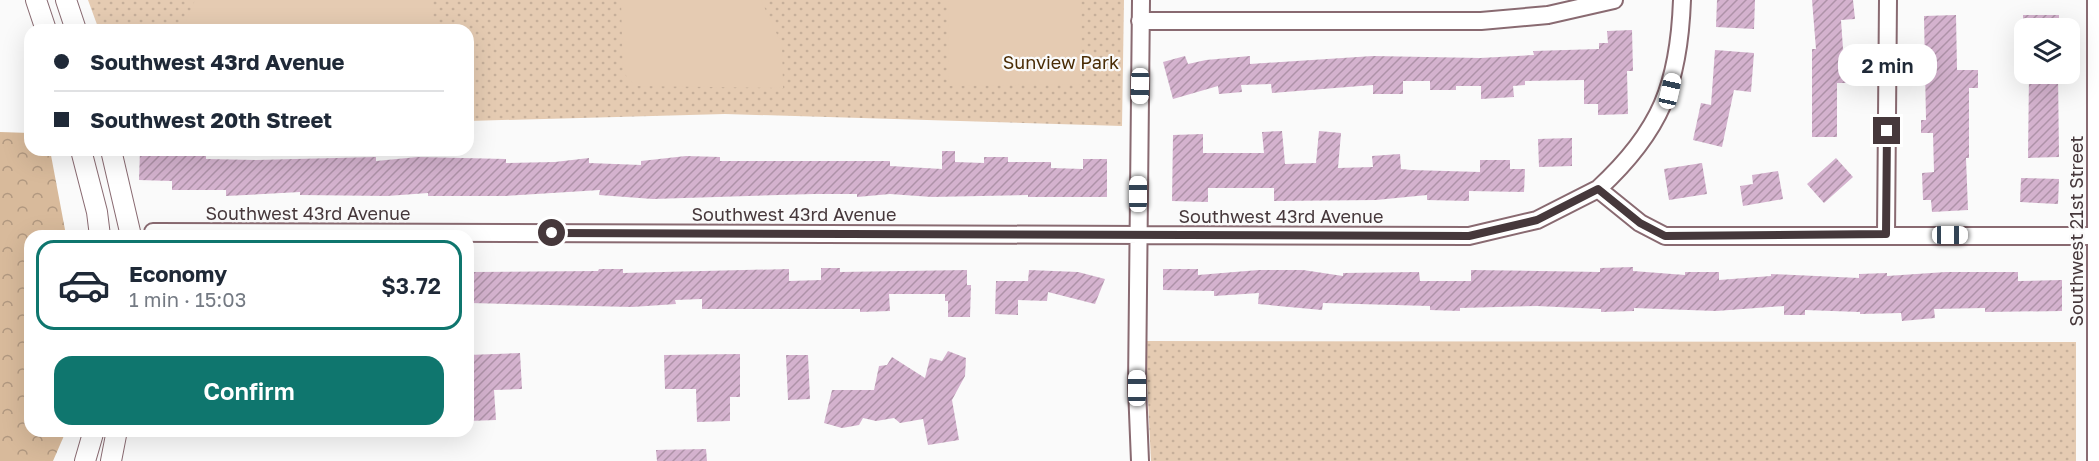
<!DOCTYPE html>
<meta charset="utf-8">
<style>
:root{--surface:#fff;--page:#f2f2f3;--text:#1f2937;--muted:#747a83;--line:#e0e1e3;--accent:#0f766e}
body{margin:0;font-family:"Golos Text",sans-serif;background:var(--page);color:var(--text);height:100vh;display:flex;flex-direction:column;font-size:22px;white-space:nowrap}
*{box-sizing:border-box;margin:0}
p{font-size:20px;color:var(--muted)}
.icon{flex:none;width:33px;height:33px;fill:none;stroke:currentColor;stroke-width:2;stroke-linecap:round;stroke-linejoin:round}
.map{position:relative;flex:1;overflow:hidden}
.details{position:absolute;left:24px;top:230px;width:450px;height:207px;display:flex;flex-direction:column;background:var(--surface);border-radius:18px;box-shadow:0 6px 24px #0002}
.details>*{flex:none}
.hud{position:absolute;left:24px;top:24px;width:450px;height:132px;border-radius:18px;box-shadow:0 6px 24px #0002;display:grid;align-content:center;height:132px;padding:0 30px;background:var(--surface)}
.controls{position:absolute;left:2014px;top:18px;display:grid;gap:12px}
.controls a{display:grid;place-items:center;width:66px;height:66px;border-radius:12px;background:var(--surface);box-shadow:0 6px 24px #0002;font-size:30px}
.end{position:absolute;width:27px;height:27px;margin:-14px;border:8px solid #46383b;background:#fff;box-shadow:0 0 0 3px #fff}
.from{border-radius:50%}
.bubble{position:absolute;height:42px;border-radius:18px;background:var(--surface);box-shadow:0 6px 24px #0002;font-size:20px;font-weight:600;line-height:42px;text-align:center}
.car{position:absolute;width:18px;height:36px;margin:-18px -9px;border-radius:8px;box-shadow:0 0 4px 2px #0007;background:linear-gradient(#fff 24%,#345 0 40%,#fff 0 76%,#345 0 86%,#fff 0)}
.hud b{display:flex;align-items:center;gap:21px;height:57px;font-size:22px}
.hud b+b{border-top:2px solid var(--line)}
.hud i{width:15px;height:15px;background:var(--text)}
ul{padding:10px 0 0;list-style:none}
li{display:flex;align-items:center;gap:18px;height:90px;margin:0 12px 9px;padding:0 18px;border:3px solid transparent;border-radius:18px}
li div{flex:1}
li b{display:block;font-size:22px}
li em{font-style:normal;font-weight:600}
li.selected{border-color:var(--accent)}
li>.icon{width:54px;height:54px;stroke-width:1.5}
.button{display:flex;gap:12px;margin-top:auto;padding:12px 30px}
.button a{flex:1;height:69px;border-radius:18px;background:var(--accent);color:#fff;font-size:24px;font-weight:600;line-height:69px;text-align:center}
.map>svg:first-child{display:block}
.grass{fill:url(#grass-dots)}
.forest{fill:url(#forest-crowns)}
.pitch{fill:#e5cbb2}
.building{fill:url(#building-hatch)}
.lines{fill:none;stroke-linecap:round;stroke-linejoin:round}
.minor-casing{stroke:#896a71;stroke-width:20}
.major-casing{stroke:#896a71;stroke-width:22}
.minor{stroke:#fff;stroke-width:16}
.major{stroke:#fff;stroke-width:20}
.route{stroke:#46383b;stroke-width:8}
.labels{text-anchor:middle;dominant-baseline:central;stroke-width:4.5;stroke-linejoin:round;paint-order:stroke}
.park-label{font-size:18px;fill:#4a2c05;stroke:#fafafa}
.street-label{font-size:18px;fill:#46383b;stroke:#fafafa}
</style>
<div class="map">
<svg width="2099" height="461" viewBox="0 0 2099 461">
<defs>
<pattern id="grass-dots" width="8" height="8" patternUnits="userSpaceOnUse" patternTransform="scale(1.5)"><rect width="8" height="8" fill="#e5cbb2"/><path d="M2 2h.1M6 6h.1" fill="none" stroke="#c6af9a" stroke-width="1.8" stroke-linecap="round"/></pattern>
<pattern id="forest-crowns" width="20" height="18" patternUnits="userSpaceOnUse" patternTransform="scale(1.5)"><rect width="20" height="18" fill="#d8ba9b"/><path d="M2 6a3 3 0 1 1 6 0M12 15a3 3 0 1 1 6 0" fill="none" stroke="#b19880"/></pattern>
<pattern id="building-hatch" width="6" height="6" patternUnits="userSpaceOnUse" patternTransform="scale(1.5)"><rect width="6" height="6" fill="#d4b2ce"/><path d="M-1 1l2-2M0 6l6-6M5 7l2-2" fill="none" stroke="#ae92a8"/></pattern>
</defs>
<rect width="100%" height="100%" fill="#fafafa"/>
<path class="grass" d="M88,0h1036l-2,126 -397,-12 -257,7v-91h-369z
M1145,341l931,1v119h-925z"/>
<path class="forest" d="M0,132l30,1v17h20l16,85 -36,1v194l36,1 -13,30h-53z"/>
<path class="pitch" d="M195,0h237v30h-250z
M621,0h140l21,45 1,43 -148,-2 -12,-14z
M948,0h133l1,84 -133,2z"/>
<path class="building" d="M1717,0h38l-1,29 -38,-2z
M1812,0h41l2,19 -14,1 2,29 8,1v33h-14v54h-25v-88h4z
M1956,15l1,55h21v18h-9v70h-3l2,52 -36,2 -1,-12h-8l-1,-27 12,-1 -1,-39h-12v-13h5l-2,-104z
M2023,15h36v13h-36z
M1632,30l1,41h-6l1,43 -30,1v-11h-14v-24l-59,1v4l-12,1 1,11 -33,2v-13h-25v4h-26v-9h-27v13h-30v-9l-101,8 -1,-9 -30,1 1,7 -23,2 -1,-8 -45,13 -10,-37 22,-6 3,8 18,-4 44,-4v8l123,-8 107,2 54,-3 -1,-4 66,-2v-6h9l-1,-12z
M1715,50l39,3 -3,39 -17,-2 -12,57 -29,-7 8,-37 10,2z
M2029,74h29l1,83 -31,1z
M1282,131l3,33 31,-1 3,-32 22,2 -3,35 35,-1 -1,-11 28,-2 1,15 10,1 69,2v-12h30v9h15l-1,23 -55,-1v10l-42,-1v-5l-51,5 -102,1v-13h-66v14l-36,-1 1,-66 30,-1v19h61l-2,-21z
M1572,138v28l-33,1 -1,-28z
M140,150h66v9l50,1 120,-3v4l42,-4 88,2v4l49,-1 34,-4v5l52,2v-4l45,-5 34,1v4h170v5l52,3v-18h13v11l29,1v-6h24v5h43v6l32,1v-10h24v38h-79v-2l-96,2 -42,-3 -33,3v-3h-43l-161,5 -54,-4 1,-5 -95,6h-77v-3l-41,3 -87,-1v-3l-74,4v-6h-54v-9l-33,-1z
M1836,158l17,19 -29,26 -17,-19z
M1702,163l5,31 -38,6 -5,-31z
M1778,171l5,28 -40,7 -3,-20 13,-2 -1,-9z
M2021,178l38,1 -1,25 -38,-2z
M1633,267v4l52,4v-3h34v8l52,-4v-2l88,4v-4l28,-1v3l59,-4h72v9l44,-1v31l-77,1v-4l-51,1 1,9 -33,3 -1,-8 -41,1v-2l-55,-2v5h-21v-9l-68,5 -82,-3v3l-33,1v-3l-64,-3 -77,2v3l-30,-1v-4l-107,-3 -1,7 -64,-6 1,-11 -45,3v-5l-51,-1v-21h35v6l61,-5h44l40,6v-3l76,-1 1,9h51v-11l129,2v-4z
M821,268h19v4l127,-2v15h4l-1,32h-22v-16h-3v-7h-56l1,17 -30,1v-3h-158v-10l-27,1 1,4 -44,3 -162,-4 1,-31 127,-1 1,-2h24v4l166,-4v12l32,-1z
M1029,270l49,2 27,7 -10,25 -47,-12 -1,9 -29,-1v15l-23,-1 1,-33h32z
M948,351l18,7 -1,18 -13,24 7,40 -31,5 -5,-26 -23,4 -6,-5 -18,3 -13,-3 -4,7 -17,3 -18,-5 8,-33h42l5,-24 8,-1 5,-8 33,21 5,-20 12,3z
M520,353l2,36 -28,1 2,30 -28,1v-66z
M740,354v43h-10v24l-33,1 -1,-33h-31l-1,-34z
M786,355h22l2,44 -22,1z
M706,449l1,12h-50l-1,-11z"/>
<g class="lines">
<defs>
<path id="minor" d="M2096,0v461
M1140,21h341l67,-6 66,-15
M1598,189c63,-58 81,-105 84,-189
M153,232l1316,4 68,-16 61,-31 42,34 25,13h430
M1886,234l2,-234
M1140,461l-3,-73 4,-388"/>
<path id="major" d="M36,0l10,30
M66,0l10,30
M81,150l16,62 3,24
M111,150l20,86
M85,461l9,-31
M111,461l6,-31"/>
</defs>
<use href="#minor" class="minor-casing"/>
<use href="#major" class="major-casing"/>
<use href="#minor" class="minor"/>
<use href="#major" class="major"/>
</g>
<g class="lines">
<path class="route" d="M552,233l917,3 68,-16 61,-31 42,34 25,13 221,-2 1,-103"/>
</g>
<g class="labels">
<g class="park-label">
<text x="1061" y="62">Sunview Park</text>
</g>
<g class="street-label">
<text x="308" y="213">Southwest 43rd Avenue</text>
<text x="794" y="214">Southwest 43rd Avenue</text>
<text x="1281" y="216">Southwest 43rd Avenue</text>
<text transform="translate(2076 231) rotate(-90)">Southwest 21st Street</text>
</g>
</g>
</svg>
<div class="controls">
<a><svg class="icon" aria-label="layers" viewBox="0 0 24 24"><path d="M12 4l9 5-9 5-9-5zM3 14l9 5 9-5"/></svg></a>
</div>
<i class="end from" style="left:552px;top:233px"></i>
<i class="end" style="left:1887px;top:131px"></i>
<div class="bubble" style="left:1838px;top:44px;width:99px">2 min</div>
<i class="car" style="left:1140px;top:86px;rotate:181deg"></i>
<i class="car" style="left:1670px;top:91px;rotate:13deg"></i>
<i class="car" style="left:1138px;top:194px;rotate:0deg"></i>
<i class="car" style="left:1950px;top:235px;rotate:90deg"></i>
<i class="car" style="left:1137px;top:388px;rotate:0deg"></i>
<div class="hud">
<b><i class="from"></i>Southwest 43rd Avenue</b>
<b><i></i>Southwest 20th Street</b>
</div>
<section class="details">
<ul>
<li class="selected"><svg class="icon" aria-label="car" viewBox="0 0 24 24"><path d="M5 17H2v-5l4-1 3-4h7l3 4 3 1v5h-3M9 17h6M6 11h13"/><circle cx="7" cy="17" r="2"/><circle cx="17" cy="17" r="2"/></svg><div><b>Economy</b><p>1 min · 15:03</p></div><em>$3.72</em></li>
</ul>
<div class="button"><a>Confirm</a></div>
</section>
</div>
